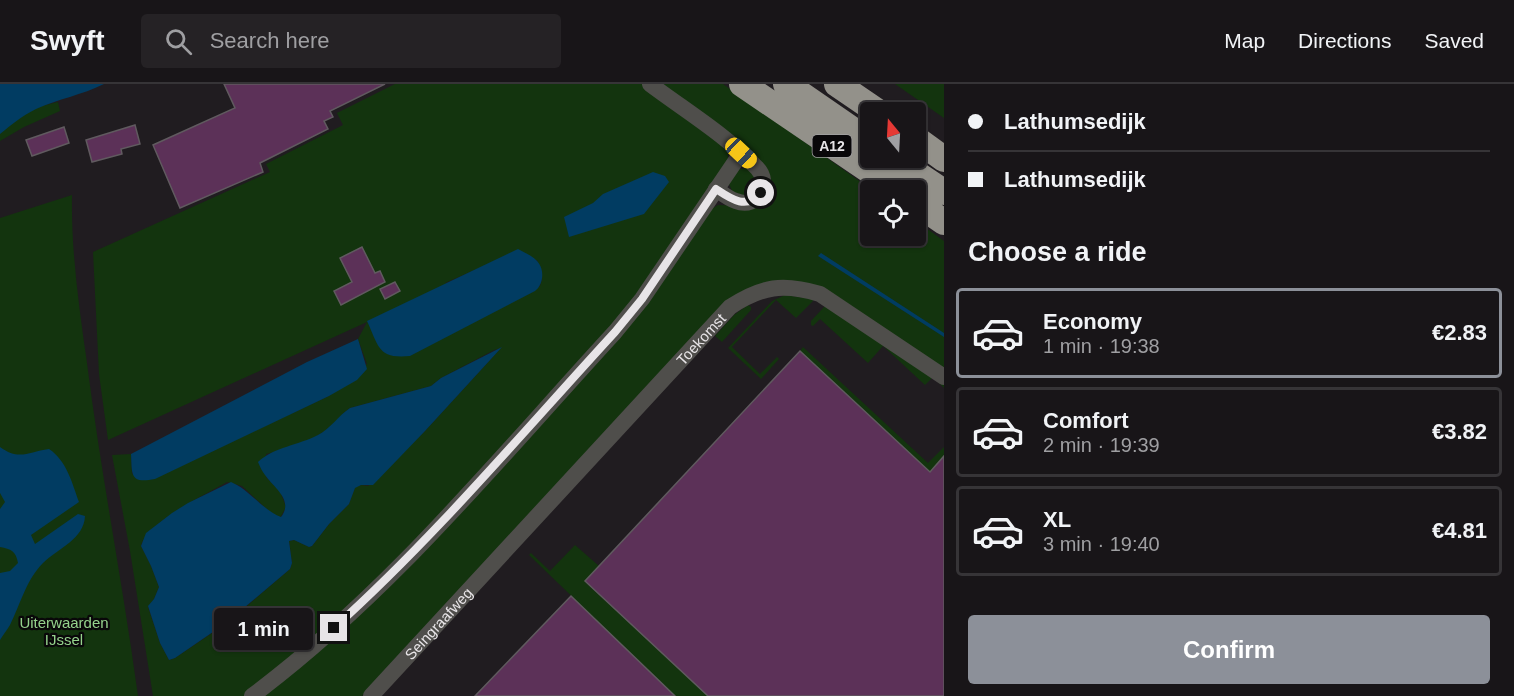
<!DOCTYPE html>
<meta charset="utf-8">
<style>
:root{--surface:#181518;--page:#252225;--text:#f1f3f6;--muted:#9f9fa2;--line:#363437;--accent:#8c9099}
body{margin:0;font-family:Arial,sans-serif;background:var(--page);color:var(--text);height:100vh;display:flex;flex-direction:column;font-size:22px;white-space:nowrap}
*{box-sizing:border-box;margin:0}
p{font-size:20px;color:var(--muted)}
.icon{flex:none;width:33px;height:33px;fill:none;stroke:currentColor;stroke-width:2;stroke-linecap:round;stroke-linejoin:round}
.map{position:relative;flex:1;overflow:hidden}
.side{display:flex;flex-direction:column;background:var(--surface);width:570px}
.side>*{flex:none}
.banner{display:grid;align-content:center;height:132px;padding:0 24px;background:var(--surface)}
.needle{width:39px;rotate:342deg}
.controls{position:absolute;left:860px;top:18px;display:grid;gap:12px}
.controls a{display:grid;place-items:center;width:66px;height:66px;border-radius:6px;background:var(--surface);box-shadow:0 2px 4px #0004,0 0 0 2px var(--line);font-size:30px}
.end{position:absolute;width:27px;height:27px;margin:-14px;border:8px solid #e7e4e7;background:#111;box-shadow:0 0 0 3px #111}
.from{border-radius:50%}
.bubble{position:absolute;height:42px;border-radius:6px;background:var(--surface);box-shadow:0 2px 4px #0004,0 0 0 2px var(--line);font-size:20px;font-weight:800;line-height:42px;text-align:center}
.car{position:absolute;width:18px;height:36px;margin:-18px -9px;border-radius:8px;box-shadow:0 0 4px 2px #0007;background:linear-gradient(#f5c518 24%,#345 0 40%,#f5c518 0 76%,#345 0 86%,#f5c518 0)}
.banner b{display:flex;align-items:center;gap:21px;height:57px;font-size:22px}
.banner b+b{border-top:2px solid var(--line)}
.banner i{width:15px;height:15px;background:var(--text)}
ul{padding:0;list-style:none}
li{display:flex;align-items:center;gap:18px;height:90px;margin:0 12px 9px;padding:0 12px;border:3px solid var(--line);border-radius:6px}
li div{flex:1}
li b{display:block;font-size:22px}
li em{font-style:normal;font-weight:800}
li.current{border-color:var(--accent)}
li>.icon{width:54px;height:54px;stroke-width:1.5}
h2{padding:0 24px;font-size:27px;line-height:72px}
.cta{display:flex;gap:12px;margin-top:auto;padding:12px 24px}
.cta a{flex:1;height:69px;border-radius:6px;background:var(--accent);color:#fff;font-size:24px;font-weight:800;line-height:69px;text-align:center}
header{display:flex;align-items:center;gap:36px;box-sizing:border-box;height:84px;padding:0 30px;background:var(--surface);border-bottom:2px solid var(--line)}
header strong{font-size:28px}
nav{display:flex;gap:33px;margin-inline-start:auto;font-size:21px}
.search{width:420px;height:54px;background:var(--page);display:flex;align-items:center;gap:15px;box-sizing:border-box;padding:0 21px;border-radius:6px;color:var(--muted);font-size:22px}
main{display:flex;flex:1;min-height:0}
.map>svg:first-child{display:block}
.green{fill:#13340e;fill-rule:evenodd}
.water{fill:#013c62}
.building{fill:#5c3158;stroke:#605a5f;stroke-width:1.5}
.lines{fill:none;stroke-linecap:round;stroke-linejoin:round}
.minor{stroke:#4f4e4b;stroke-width:16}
.highway{stroke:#93918a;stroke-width:26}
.route{stroke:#e7e4e7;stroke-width:8}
.labels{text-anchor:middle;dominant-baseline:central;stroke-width:4.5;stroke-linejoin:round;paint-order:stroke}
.shield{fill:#090709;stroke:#a4a2a4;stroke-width:1.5}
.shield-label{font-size:14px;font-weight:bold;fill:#e7e4e7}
.street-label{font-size:15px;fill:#e7e4e7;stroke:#090709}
.park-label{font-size:15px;fill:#95d38c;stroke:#090709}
</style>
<header>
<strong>Swyft</strong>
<div class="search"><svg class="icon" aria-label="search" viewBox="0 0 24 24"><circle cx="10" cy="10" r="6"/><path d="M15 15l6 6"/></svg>Search here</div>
<nav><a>Map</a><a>Directions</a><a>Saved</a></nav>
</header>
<main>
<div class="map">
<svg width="944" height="612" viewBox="0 0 944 612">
<rect width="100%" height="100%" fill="#201c20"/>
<path class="green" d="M395,0h249l84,65v12l-86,132 -224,250 -127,117 -47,36h-91l-23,-145 -18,-96 19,-1 1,20 141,-52 56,-26 38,-32 -9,-25 9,-17 -259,118 -9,-66 -6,-122 177,-80 -4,-8 77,-39 -6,-12zM537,176l5,19 -2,7 -22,13 -73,-16 32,-14zM501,264l-76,83 -57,55 -7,-1 -6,2 -6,17 -20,20 -17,22 -3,1 -15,-7 -5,1 3,22 -2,6 -63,54 -52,35 -6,2 -9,-17 -12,-36 6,-8 5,-12 -8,-21 -10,-20c5,-23 65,-52 86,-64l15,4 28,26 10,6 6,-11 -6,-16 -14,-14v-23c23,-5 49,-14 67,-29 6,-6 9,-12 17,-17l81,-22 10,-8 53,-28z
M654,0h69l149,106h-2v46h45v-16l29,21v128l-120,-81 -59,-6 -345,350 -58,64h-108l220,-204 233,-280 11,-7 28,1 23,-20z
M895,0h49v34z
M58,18l2,9 -36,16 -24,14v-25z
M749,84l10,10 -9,19 -17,-4 -4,-9 10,-15z
M72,111c-1,56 7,112 15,168 14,111 36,222 51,333h-138v-478z
M785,211l27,4 1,2 -17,17 -20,-18 -44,47 28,27 17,-17 2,2 -18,20 -33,-31 44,-47z
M748,221l3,2v3l-29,32 -7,-6 19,-21z
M827,222l117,78v4l-11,-11 -8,8 -42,-39 -15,17 -48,-44 -7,7 -2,-1v-4l13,-14z
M803,263l125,116 16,-16v9l-14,16 -130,-121z
M575,461l24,21 -14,16 123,114h-33l-146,-141 2,-2 19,18z"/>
<path class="water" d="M0,0h104c-22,11 -46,15 -68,25 -14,7 -25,16 -36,25z
M653,88l12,4 4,6 -25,32 -75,23 -5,-20 29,-14 10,-9z
M518,165c5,3 13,6 18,11 9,8 8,24 -1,31l-125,65c-32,3 -31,-9 -43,-35z
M821,169l123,80v4l-126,-81z
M358,255l9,30 -10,11 -28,16 -174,83c-25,5 -23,-4 -24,-25l176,-92z
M502,263l-77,84 -52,54h-12l-6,3 -6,16 -20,20 -17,22 -3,1 -15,-7 -5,1 3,22 -2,6 -64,54 -51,35 -6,2 -9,-17 -12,-37 6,-7 5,-12 -8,-21 -10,-20 5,-13 26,-20 16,-10 43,-21c19,8 30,27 50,35 13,-17 -7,-29 -16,-42 -3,-4 -5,-8 -7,-13 16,-15 41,-17 60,-27 13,-7 20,-19 32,-27l81,-22 10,-8z
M0,363c19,14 28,5 49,2 18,12 23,34 30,53l-48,33 4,9 43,-30 7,2c-1,23 -26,32 -42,47 -17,17 -22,40 -33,62 -3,5 -7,10 -10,15v-67l10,-2 8,-8c-2,-12 -7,-14 -18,-16v-38l5,-7 -5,-9z"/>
<path class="building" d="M224,0h161l-55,27 3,6 -9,4 4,8 -68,34 3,9 -83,36 -27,-63 82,-37z
M135,41l5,19 -19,5 1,5 -30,8 -6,-22z
M64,43l5,16 -37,13 -6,-16z
M362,163l13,26 5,-2 5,11 -44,23 -7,-14 18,-9 -12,-24z
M395,198l5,9 -15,8 -5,-10z
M800,267l130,121 14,-16v240h-236l-123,-115z
M571,512l104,100h-200z"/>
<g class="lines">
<g class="minor">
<path d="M650,0c36,27 76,51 107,84 15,15 1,42 -21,33 -7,-2 -14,-8 -20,-12"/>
<path d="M252,612c138,-103 247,-238 363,-364l27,-33 99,-146"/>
<path id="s1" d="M371,612l359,-389c32,-21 53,-24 90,-13l124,83"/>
</g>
<path class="highway" d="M742,0l156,106
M786,0l84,58
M837,0l41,28
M915,54l29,21
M893,74l51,34
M915,118l29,20"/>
</g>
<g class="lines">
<path class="route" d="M334,544c101,-91 189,-196 281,-296l27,-33 74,-110c15,10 30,21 45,4"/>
</g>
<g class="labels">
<rect class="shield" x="812.5" y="51" width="39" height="22" rx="4.5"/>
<g class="shield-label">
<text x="832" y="62">A12</text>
</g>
<g class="street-label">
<text stroke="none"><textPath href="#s1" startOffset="486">Toekomst</textPath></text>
<text stroke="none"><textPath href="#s1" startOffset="99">Seingraafweg</textPath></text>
</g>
<g class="park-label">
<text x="64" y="538">Uiterwaarden<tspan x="64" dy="17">IJssel</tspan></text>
</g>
</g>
</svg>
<div class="controls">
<a><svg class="needle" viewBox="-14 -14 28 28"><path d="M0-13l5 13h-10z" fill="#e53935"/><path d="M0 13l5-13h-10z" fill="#9f9fa2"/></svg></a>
<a><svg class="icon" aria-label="locate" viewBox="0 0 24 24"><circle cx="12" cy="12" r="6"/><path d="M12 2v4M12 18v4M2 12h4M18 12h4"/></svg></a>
</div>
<i class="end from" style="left:761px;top:109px"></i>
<i class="end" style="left:334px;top:544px"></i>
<div class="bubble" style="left:214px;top:524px;width:99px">1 min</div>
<i class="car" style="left:741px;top:69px;rotate:133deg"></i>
</div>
<section class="side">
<div class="banner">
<b><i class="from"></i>Lathumsedijk</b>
<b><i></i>Lathumsedijk</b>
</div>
<h2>Choose a ride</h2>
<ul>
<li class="current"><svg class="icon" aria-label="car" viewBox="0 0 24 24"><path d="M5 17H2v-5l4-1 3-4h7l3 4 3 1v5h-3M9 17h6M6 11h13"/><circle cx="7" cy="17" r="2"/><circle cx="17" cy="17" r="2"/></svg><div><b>Economy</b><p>1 min · 19:38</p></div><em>€2.83</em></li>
<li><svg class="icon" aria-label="car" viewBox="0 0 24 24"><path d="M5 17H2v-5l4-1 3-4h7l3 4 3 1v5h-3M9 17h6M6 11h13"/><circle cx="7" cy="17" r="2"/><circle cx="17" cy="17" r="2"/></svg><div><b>Comfort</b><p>2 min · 19:39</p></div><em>€3.82</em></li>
<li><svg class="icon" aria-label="car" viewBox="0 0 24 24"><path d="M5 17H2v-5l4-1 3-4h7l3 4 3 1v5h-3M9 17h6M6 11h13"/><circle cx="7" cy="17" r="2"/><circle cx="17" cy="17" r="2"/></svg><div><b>XL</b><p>3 min · 19:40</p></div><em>€4.81</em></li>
</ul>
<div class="cta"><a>Confirm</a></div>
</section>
</main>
